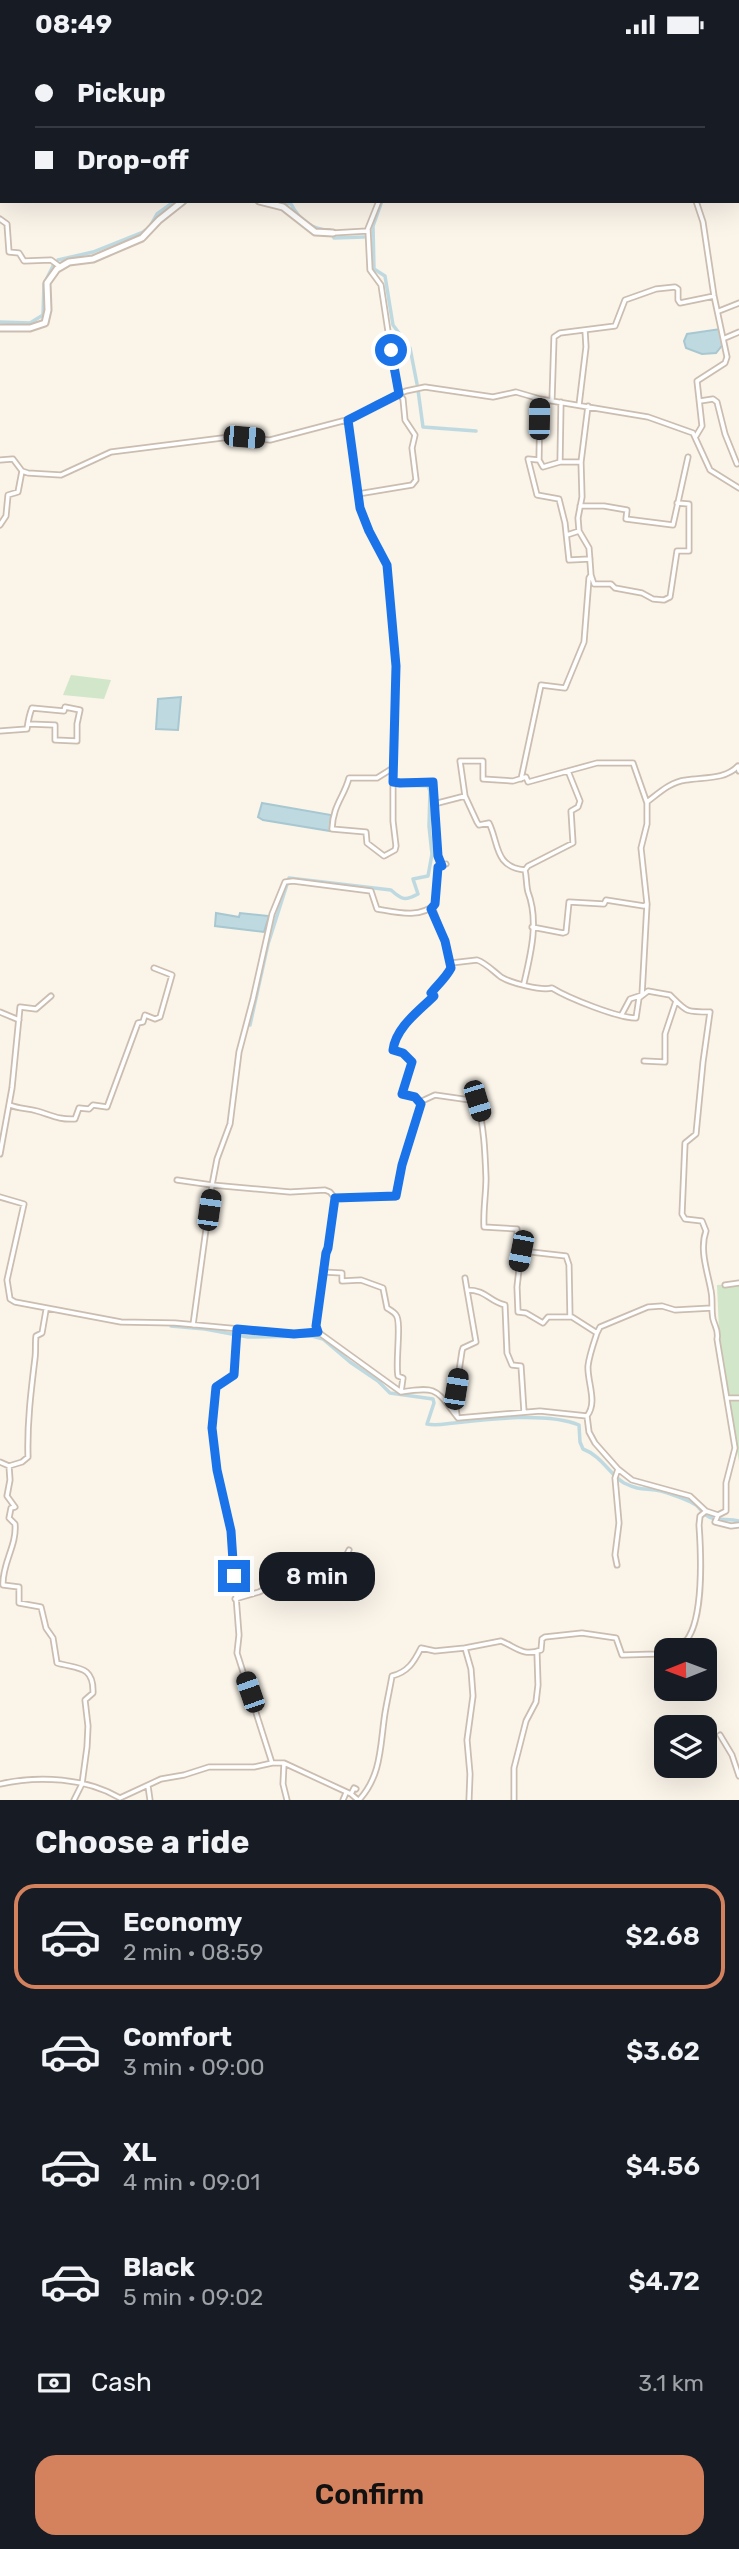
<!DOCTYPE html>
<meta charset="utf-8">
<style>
:root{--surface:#171b24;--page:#242831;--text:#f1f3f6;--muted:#9ea1a6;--line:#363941;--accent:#d4815d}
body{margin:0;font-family:Rubik,sans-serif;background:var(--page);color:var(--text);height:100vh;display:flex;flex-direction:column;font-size:26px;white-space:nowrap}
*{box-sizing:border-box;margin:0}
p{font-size:23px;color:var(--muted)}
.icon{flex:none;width:38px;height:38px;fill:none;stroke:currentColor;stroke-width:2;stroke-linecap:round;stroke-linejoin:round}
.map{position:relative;height:1751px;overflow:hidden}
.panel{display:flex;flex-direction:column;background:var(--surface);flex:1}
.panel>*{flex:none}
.guide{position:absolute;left:0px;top:0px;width:740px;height:154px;box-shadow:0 7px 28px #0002;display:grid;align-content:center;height:154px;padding:0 35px;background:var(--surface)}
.needle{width:46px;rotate:269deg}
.tools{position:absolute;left:654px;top:1589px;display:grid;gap:14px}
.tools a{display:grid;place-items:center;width:63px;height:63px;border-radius:14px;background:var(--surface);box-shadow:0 7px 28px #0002;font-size:35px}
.end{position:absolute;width:32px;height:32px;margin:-16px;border:9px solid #1a73e8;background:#fff;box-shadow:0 0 0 4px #fff}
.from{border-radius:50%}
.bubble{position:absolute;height:49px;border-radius:21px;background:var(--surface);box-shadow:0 7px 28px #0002;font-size:23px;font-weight:600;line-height:49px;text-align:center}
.car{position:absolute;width:21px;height:42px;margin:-21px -10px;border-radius:9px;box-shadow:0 0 5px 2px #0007;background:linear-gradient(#222 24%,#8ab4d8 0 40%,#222 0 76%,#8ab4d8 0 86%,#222 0)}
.guide b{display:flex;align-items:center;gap:24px;height:66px;font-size:26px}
.guide b+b{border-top:2px solid var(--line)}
.guide i{width:18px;height:18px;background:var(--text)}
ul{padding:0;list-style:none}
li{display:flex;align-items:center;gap:21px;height:105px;margin:0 14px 10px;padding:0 21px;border:4px solid transparent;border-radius:21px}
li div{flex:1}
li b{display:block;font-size:26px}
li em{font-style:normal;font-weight:600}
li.active{border-color:var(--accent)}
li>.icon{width:63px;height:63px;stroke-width:1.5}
h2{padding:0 35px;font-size:32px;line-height:84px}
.pay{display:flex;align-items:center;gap:18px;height:77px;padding:0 35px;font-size:26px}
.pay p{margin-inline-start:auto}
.cta{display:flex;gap:14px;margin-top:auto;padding:14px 35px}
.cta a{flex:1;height:80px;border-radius:21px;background:var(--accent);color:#111;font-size:28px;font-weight:600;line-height:80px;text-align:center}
.status{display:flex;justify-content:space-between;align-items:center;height:49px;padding:0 35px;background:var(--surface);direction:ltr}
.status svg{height:19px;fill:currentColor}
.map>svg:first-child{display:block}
.green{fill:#d2e6c9}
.water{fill:#bfd9e1;stroke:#a7c7d1;stroke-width:2}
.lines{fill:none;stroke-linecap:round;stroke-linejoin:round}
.canal{stroke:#bfd9e1;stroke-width:3.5}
.minor-casing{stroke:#cbbdb0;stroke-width:7}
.tertiary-casing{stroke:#cbbdb0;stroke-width:9}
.minor{stroke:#fff;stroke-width:3.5}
.tertiary{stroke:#fff;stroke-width:5}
.route{stroke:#1a73e8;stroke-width:9}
</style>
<div class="status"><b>08:49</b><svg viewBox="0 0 49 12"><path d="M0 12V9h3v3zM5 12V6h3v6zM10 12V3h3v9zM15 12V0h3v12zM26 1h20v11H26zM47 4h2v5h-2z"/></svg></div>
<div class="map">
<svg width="739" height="1751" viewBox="0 0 739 1751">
<rect width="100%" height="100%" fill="#faf4e9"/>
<path class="green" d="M71,626l40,5 -7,19 -41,-4z
M739,1235v178l-19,-109 -3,-68z"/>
<path class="water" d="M720,280l4,14 -8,10 -14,1 -16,-6 -2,-7 3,-7z
M181,648l-3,33 -22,-1 2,-30z
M262,754l69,12 -1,16 -67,-11 -5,-3z
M216,864l23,4 1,-4 29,3 -5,16 -49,-6z"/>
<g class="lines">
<path class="canal" d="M274,152l17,3c8,15 21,26 39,26l4,8 30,-1
M382,152l-9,25 1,43 11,7 8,49 17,23 7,36
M58,211l35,-8 50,-20 6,-4 8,-14 18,-13
M0,273l30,1 13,-8 1,-31 10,-20
M418,341l5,37 53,4
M250,976l18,-81 21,-66 102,12c11,10 14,11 27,4l-5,-15 15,-3 4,-22 -3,-28 1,-35 -2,-5 -30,-1
M171,1277l34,3 43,8 64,-1 11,3 27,23 28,19 12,12 43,6 1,4 -7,21c9,2 17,0 27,-1 34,-4 94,-11 125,2l1,17 3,7c19,7 26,25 41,34 16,8 22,5 37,8 10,3 26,8 35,14 6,5 8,11 16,13 8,2 18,1 27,3"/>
<defs>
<path id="minor" d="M48,0v2
M420,0v2
M673,0v2
M585,2v-2
M629,2l3,-2
M0,4l2,5
M738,22h1
M738,104h1
M0,170l7,5 2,28 10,1 5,8 27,-1 8,6
M333,184l34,-2 12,-30
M719,262l20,-8
M725,289l14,-6
M540,350l-1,61 4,7 17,-5
M552,351l2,-63 6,-4 55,-7 10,-26 31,-11 19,-2 3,2v11l2,3 34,-7
M700,352l13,-2 4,3 8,32 12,30
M561,353l-1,60h21
M579,356l7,-58 -1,-17
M348,371l12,88 9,23 18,34 9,101 -3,102v53l3,25 -1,4 -11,6 -17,-13 -1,-11 -34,-3c1,-24 12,-32 17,-51h28l16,-10
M696,387l6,-10 -5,-45 28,-18 2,-6 -13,-61 -11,-74 -7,-21
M0,411l13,-1 9,12 6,2 33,2 50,-23 119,-15 40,3 84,-22 23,-14 29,-13 19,-4 68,10 23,-5 24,7 108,18 45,16 17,37 29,18
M539,411l-11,-1 9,36 22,4 6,24 4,37 21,-1
M358,445l54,-9 4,-5 -4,-32 3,-13 -10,-15 -2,-21 -4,-5 -5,-23 -13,-86 -11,-15 -2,-40
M580,457h24l23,4 -1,9 47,6 15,-68
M0,476l6,-9 2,-21 10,-3 4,-21
M567,486l12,-4
M591,526l3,9h17l4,4 27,5 11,6 11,1 6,-3 7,-46h12v-47l-12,-1
M0,682l27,-2c1,-7 2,-14 5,-21l32,3 1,-4 15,3 -3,14v17l-22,-1v-15l-27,-1
M521,730l20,-94 24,3 19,-46 5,-64 2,-3 -2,-27 -10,-17 -1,-13 4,-21 -1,-35 7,-56
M393,733h40l4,74 4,10
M647,753c12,-9 23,-20 39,-22 17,-3 39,0 52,-14l1,5
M434,755l31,-8
M525,821l3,-4 45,-23 -2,-32 7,-4 2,-6 -12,-30
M532,878l31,6 3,-1 3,-30 35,2 2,-4 38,6 3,-2
M524,934c7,-30 15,-62 4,-91 -2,-7 -1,-14 -3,-22 -31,-3 -26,-27 -36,-47l-10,2 -2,-3 -12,-26 -5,-35h23v18l30,2 13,-4 2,5 69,-19h36l14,40v21l-6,24 6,56 -5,91 -12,4 -8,15
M0,963l19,8
M644,1012l21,1v-28l11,-33
M421,1055l-5,-7 -14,-3 10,-32 -9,-9 -10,-3c3,-23 25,-39 41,-54l-3,-3c7,-9 14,-14 20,-25l-6,-26 -11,-30 -3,-3
M10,1056c9,4 17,3 27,6 14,4 22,9 38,8l4,-11 10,1 4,-4 14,2 31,-84 5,-1 2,-7 10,4 5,-2 12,-42 -18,-7
M0,1105l12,-66 8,-81 16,2 15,-13
M177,1131l35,5 -19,140
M0,1148l24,7 -17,76 3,19 5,3 106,20 54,1 119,11 24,-2 83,60c38,-6 35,-2 57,26l82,-7 47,5 2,16 6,11 23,26 14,11 58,16 16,15 12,4 8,-4v-28l9,-35 -18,-109c2,-8 -2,-12 -4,-20 -2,-9 0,-19 -2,-28 -3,-18 -12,-41 -5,-60l-4,-10 -17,-2 -3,-5 3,-71 11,-9 7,-72 7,-50c-25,0 -23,0 -40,-17l-22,-4 -9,7 -3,20c-18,0 -68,-20 -84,-30 -11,3 -41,-5 -51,-11 -8,-6 -15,-14 -24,-17l-26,3
M335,1149l60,-1 7,-32 20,-64 13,-6 42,6c7,25 8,50 9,77 0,17 -3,32 -2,49l33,2v14l4,8 -4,36 1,25 8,1 17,10 5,-6h24l25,16c-3,9 -8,23 -9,33 -1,16 10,36 -1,50
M522,1202l44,5 3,9 1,52
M323,1223l19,1v8l19,-1 22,8 4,20c3,2 7,4 9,7 6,7 -1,47 2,61l5,2 -2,14
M465,1229l2,12c20,0 21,11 38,15l2,48 5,12 9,1 3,46
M725,1236l14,-2
M237,1280l-3,47 -18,10 -4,42 5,42 14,61 8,104 -2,18 35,110
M318,1283l-2,-6 9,-73 3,-5 7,-50 -5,-6 -5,-2 -35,2 -78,-7 5,-26 13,-35 9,-72 14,-53 19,-85 13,-32 8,-1 78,10 6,18c18,3 44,10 58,-5l3,-37 8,-3
M597,1284l3,-6 48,-20 14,-1 13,4 37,-2
M727,1349h12
M457,1367l-2,-18 7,-47 1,-3 13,-6 -9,-52
M0,1413l9,4 1,14 -3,16 8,11 -4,1 -2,10 6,6c2,22 -13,39 -12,61l16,2v16l22,4 5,21 7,10 4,25c20,6 37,2 36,30l-8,7 3,26 -1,21 -5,37 -8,16
M9,1417l13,-4 6,-5c-1,-34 3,-66 7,-99 1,-7 0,-15 1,-22l6,-3 4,-23
M718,1466l-3,7 16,4 8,-1
M617,1516l-2,-10 4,-32 -4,-45 3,-9
M235,1550l24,-7 39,-19 1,-8 22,-3 8,-6h17l3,-6
M720,1686l12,20 7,21
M284,1714l-1,21 4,16
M0,1735c39,-9 86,-6 120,14l41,-19 23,-4 25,-8h45l18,-4h12l67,31 7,6
M148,1737l2,14
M351,1745l3,-6 2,1
M343,1751l3,-7
M359,1751c23,-25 21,-55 26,-87 2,-12 5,-25 7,-37 16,-4 22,-14 29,-28l14,3 30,-3
M469,1751l1,-26 -3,-34 6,-44 -2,-27 -6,-21 36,-7c15,6 22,16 40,9l1,-11 3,-2 37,-4 34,5 6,17 35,-1 10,-10 19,-3c18,-22 15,-88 13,-116l1,-9 6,-5
M514,1751v-32l12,-47 10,-19 2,-17 -1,-32"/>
<path id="tertiary" d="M259,152l24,6 32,25 18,1
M0,279h30l15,-5 3,-13 -1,-27 10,-14 12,-7 24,-3 49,-21 17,-18 24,-19"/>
</defs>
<use href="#minor" class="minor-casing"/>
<use href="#tertiary" class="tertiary-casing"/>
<use href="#minor" class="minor"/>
<use href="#tertiary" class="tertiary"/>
</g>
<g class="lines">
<path class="route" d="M234,1527l-3,-45 -14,-61 -5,-42 4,-41 18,-12 3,-46 57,5 24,-2 -2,-6 10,-73 2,-5 7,-50 61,-2 6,-31 19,-61 -6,-7 -13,-3 10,-32 -9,-9 -10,-3c3,-23 26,-39 41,-54l-3,-3c7,-9 14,-14 20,-25l-6,-27 -14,-32 4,-5 3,-37 4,-1 -4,-10 -5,-74 -33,1 -7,-1 3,-116 -9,-101 -18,-34 -9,-23 -12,-88 51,-26 -8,-44"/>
</g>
</svg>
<div class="tools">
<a><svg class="needle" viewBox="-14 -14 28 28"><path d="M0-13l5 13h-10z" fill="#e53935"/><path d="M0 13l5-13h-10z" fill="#9ea1a6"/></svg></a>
<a><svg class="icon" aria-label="layers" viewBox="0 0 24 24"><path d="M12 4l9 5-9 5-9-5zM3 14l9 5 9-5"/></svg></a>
</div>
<i class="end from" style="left:391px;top:301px"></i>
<i class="end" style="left:234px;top:1527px"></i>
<div class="bubble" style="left:259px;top:1503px;width:116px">8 min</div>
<i class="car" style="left:539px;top:370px;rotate:1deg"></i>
<i class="car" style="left:244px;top:388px;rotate:95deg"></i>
<i class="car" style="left:477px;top:1052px;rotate:163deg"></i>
<i class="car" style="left:209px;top:1161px;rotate:8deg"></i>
<i class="car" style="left:521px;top:1202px;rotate:191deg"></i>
<i class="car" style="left:456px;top:1340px;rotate:9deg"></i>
<i class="car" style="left:250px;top:1643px;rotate:341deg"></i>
<div class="guide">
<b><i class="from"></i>Pickup</b>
<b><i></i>Drop-off</b>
</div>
</div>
<section class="panel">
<h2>Choose a ride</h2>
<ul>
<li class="active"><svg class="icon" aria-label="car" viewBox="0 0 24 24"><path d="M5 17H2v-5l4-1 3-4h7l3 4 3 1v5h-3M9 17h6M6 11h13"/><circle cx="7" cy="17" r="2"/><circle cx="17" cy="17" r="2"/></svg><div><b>Economy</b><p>2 min · 08:59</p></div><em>$2.68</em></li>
<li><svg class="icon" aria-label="car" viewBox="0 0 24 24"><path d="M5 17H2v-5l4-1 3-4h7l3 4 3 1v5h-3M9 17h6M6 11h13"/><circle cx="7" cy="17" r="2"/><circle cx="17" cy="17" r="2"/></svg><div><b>Comfort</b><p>3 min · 09:00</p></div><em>$3.62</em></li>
<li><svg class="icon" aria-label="car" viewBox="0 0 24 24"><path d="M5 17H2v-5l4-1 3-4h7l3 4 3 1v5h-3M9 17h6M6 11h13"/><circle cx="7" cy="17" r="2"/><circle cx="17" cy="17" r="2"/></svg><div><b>XL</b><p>4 min · 09:01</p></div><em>$4.56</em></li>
<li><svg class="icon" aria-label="car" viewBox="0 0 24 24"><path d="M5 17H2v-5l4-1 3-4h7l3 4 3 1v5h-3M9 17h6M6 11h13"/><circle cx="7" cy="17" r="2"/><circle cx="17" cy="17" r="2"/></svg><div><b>Black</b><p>5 min · 09:02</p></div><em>$4.72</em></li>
</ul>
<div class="pay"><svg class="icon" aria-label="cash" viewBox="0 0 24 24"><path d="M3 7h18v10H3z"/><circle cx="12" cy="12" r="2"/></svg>Cash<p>3.1 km</p></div>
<div class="cta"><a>Confirm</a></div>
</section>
